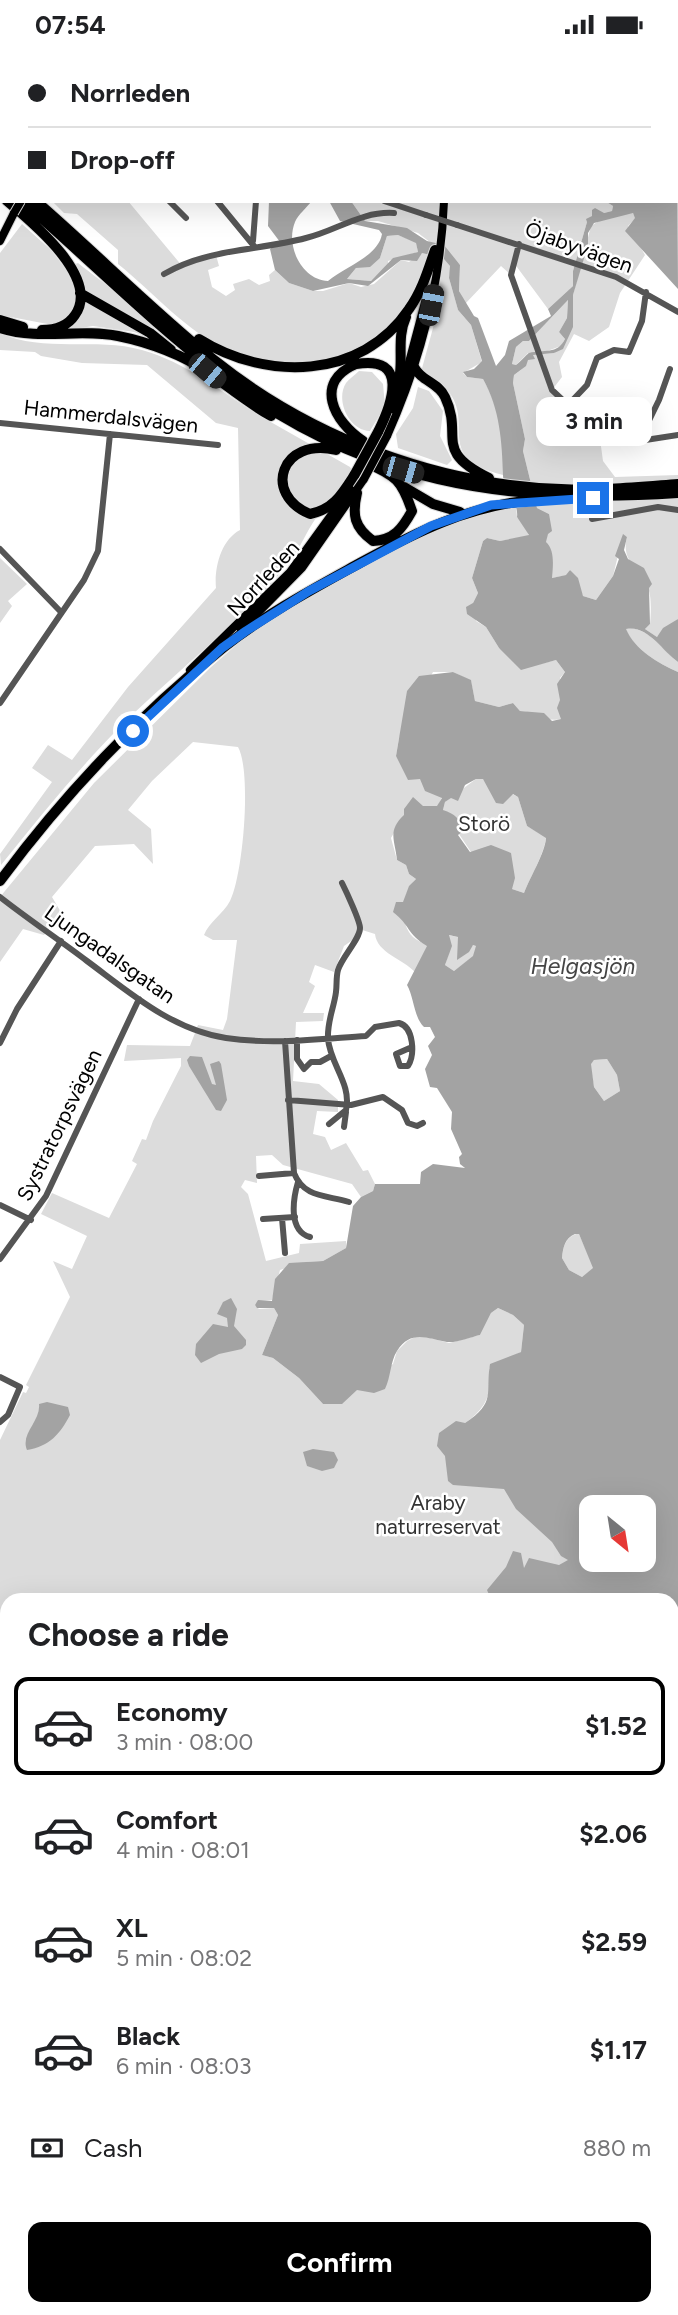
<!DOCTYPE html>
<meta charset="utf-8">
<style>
:root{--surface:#fff;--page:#f2f2f2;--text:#202124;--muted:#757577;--line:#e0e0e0;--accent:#000}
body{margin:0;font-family:Figtree,sans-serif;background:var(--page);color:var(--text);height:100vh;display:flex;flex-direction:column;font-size:26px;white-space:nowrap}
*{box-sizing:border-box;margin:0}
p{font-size:23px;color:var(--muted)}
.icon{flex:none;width:38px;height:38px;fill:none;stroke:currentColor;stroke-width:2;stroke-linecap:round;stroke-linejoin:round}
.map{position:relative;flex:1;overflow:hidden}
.details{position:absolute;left:0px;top:1544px;width:679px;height:723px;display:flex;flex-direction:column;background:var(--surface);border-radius:21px 21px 0 0;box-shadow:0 7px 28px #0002}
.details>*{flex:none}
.hud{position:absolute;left:0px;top:0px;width:679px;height:154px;box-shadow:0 7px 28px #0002;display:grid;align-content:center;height:154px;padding:0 28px;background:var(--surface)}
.needle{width:46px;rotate:150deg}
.controls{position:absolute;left:579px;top:1446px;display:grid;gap:14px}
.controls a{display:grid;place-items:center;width:77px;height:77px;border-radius:14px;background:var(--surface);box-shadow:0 7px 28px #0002;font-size:35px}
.end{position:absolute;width:32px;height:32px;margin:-16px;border:9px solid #1a73e8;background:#fff;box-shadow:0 0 0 4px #fff}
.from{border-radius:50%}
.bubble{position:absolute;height:49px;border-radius:14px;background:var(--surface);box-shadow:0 7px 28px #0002;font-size:23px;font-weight:700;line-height:49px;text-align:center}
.car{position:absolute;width:21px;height:42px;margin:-21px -10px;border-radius:9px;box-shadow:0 0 5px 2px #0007;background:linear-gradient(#222 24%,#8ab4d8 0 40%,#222 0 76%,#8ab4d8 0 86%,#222 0)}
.hud b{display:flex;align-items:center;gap:24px;height:66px;font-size:26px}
.hud b+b{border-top:2px solid var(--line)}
.hud i{width:18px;height:18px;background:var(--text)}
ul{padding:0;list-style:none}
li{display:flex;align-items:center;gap:21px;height:98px;margin:0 14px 10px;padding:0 14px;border:4px solid transparent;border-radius:14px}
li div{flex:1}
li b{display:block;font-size:26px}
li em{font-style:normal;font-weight:700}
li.on{border-color:var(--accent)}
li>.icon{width:63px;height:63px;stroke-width:1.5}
h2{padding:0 28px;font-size:32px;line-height:84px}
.pay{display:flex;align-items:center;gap:18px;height:77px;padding:0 28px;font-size:26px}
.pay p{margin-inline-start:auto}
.primary-button{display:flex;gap:14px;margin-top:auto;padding:14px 28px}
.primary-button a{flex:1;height:80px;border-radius:14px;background:var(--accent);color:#fff;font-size:28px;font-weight:700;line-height:80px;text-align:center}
.status{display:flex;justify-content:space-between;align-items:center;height:49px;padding:0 35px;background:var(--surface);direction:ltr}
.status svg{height:19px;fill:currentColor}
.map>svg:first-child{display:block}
.green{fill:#dcdcdc}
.water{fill:#a3a3a3;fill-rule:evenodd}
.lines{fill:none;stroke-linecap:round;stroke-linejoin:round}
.major-casing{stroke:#dbdbdb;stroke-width:10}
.highway-casing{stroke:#dbdbdb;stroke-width:12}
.minor{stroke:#555;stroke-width:6}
.major{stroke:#000;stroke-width:8}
.highway{stroke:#000;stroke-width:10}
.major-bridge-casing{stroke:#dbdbdb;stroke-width:10;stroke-linecap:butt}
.highway-bridge-casing{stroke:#dbdbdb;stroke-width:12;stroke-linecap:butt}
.minor-bridge{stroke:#555;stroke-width:6}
.major-bridge{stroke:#000;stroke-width:8}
.highway-bridge{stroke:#000;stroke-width:10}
.route{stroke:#1a73e8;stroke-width:9}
.labels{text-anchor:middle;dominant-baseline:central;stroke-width:5;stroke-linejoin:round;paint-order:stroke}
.street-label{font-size:21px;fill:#000;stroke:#fff}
.park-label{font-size:21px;fill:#333;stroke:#fff}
.water-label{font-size:23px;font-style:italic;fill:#444;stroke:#fff}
</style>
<div class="status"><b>07:54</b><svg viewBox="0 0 49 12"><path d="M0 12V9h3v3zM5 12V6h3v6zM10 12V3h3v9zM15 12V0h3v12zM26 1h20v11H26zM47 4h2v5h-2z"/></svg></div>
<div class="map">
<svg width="678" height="2266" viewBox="0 0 678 2266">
<rect width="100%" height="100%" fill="#fff"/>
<path class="green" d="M52,152h76l55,66 33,-12 3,11 -11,4 4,17 14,9 9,-6 -2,-6 16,-5 10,6 11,-4 -1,-6 6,-5 14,13 24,8h10l26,-8 12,4 13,-3 27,-24 8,2 13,-9 6,1c-6,19 -13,41 -27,58 -41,52 -114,66 -174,38 -41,-19 -74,-58 -109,-86v-14l-41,-36 -13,-1z
M351,152h254l8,5 -1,5 -20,5 -5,6 -14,49v15l-25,23 -34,-46 -3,12 -10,-9 -36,38 -6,-13 1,-26 -42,-32 -40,-12h-13z
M632,163l4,6 -8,8 17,29 -25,38 -11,34 -20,14 -15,-7 -15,28 3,15 -10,13 62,45 -14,4 3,22 12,16 63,-2v144l-21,18 -12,-8 5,-5c1,-11 2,-29 -3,-39 -10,-18 -26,-25 -20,-48l-4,-2 -10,41 -17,24 -13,-4 -13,-26 -3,5 -15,3 -6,-36 3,-28 -12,-6 -14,-57 2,-12 -12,-56 1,-8c9,-6 14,-10 14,-22l-12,12 -4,-1 4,-17 7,-6h6l39,-41 -1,18 -8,14 6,7 -4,7 -22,8 15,-1 13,-13 6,-45 18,-69 11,-7z
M22,175l29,26 14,18 13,-5c25,20 73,52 86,80l-30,-11 -41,-6 -19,3 -74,-14v-62z
M398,186l18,7 2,10 -30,9v4l-17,16 -24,-2 9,-11 24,-10 7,-22z
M443,209l8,9 -2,11 9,32 13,15 11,37 -19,11 4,4 16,2c15,26 26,66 20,96 -70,-17 -28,-51 -55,-84 -7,-10 -17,-13 -27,-19l15,-55z
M0,284c44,20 96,4 142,17 46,13 80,43 120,67 29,17 59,33 88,50l3,5c-10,17 -25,30 -37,46 -10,14 -16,31 -27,45 -50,61 -114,109 -169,164 -43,43 -81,91 -119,138l-1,-11 52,-72 -20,-14 16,-23 24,15 56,-73 88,-99c-2,-20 5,-48 24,-58l-2,-102 -22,-5 -69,-58 -65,-2 -41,-7 -6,-4 -35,-2z
M359,322l13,1 11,12 2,22 -15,25c-21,0 -35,-31 -24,-48 3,-4 9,-8 13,-12z
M418,338l11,4 14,20 -3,25 12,24 -5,5 -49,-17 -2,-14 17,-26z
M516,456l1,12 10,11 2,8 -29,5 -13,-3 -4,3 -11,37 6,15 -5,10 3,18 10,6 13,21 29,19 28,-7 9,12 -5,6 1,41c-15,4 -25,-8 -41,-8l-7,-8 -14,4 -24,-6 -4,-20 -18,-9h-20l-34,66 -3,18 46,41 -4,9c-27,0 -35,11 -47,32l6,22 9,5 3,9 7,5c-14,13 -18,43 -3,58 3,3 10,6 15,8l-13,27c-12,-13 -38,-19 -40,-38l-16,-5 -5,10 -10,7 -10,26 -19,-7 -6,17 6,4 -12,27h21l-1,8 -27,1 -3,59 26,3 19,16v12l-21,-1 -4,23 12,3 6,13 15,-7 17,28 5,-1 7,14 -2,7 -12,6 -9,-13 -69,-19 -11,-10 -16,1 1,27 -12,-3 -4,7 7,7 18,67 33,-8 1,-9 46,-3v7l-23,13 -17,1 -26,8 -8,30 -13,1 -4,4 4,4 15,-1 4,7 -16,40 11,3 26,20 24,26 70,-40 4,-13 10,-10 12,-6 30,8 31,-8 11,-22 7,-5 15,7 11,10 -3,27 -32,16c5,24 -4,42 -24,55l127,84v52h37l-40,40h-582v227l-7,-13v-373l23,-48 3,1 3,-6 -3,-2 44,-88 -17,-36 19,8 15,-33 -46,-22 11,-21 57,25 28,-54 -5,-3 10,-22 4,1 7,-19 28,-55v-8l-57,3 3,-16 63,1 8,-21 25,5 4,-11 10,-79h-24l-9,-5c5,-13 19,-21 26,-34 13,-25 22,-129 8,-154l-45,-5 -41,39 -24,29 23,19 2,35 -19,-20 -39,2 -43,51 10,17 -18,21 -21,-6 -23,33v-65l94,-114 117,-116 39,-34 41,-26 128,-70 40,-18z
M0,509l27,26 -19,17 4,5 -12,17z
M625,579c24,-2 37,22 53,34v10c-20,-9 -43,-22 -53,-44z
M476,730h7l35,18 9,29 19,11c-1,16 -16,40 -22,56l-12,-4 -28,-40 -13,3 -28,-42 2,-8z
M448,886l10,2v22l15,-14 4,1 -3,10 -20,15 -9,-6 6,-19z
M607,1010l10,16 3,16 -16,10 -10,-14 -4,-23 4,-4z
M576,1185h3l15,34 -12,9 -13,-7 -7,-12c1,-11 3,-20 14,-24z
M672,1771l6,15v75l-6,-7z
M678,1921v345h-391l-3,-7h388v-195l4,-4 -4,-5v-131z"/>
<path class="water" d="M425,0h197l5,2h-206z
M677,56l1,184 -53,-58 10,-13 -2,-5 -39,10 -6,10v12l-15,50v32l-10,22 -9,4 -21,2 2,4 -7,1 -2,6 -12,9 -1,8 12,56 -2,12 14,57 12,6 3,17 -4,3 -2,8c9,8 7,24 6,36l14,-3 4,-5 8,8 5,18 13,4 17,-24 6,-17 -4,-3 8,-22 4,3 -3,13 4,9 16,9 8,16 -3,4 1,36 -5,5 12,8 6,-9 15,-9v43c-16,-11 -30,-37 -52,-33 9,21 32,34 52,43v1163l-6,-15v-221h-181l-4,-9 19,-23 7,-16 8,2 3,15 5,-10 30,7 9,-5 -7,-4 -9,-14 -36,-33 -12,-20 -51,-4 -5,-4 -3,-25 -8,-10 2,-13 17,-12 9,2c32,-21 20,-30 25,-59l31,-12 3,-27 -11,-10 -15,-7 -7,5 -11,22c-9,2 -23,8 -33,7 -19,-3 -36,-13 -50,9 -7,11 -6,26 -12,38l-11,4 -17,-3 -15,14h-19l-24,-26 -26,-20 -11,-3 16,-40 -4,-7h-17l-2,-3 3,-5 14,1 3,-22 14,-16 34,-2 23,-13 7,-42 8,-9 12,-6 2,-7h45l1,-12 12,-8 32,4 -5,-4 -1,-7 3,-3 -11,-25 1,-17 -15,-24 -7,-1 -5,-18 7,-14 -4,-9 7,-9 -5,-10h-6c-10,-9 -10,-30 -17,-42l20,-39c-20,-12 -17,-21 -34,-34l3,-10h7l6,-16 7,-7 -7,-5 -3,-9 -9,-5c-2,-20 -10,-29 7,-45v-6l9,-12 10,9h14l5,-8 -17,-7 -5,-12 -12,1 -12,-24 11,-65 12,-15 34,-4 18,8 4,21 24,6 14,-4 7,8 24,2 8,8 9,-2 -4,-11 3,-8 -3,-16 8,-12 -9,-12 -35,10 -22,-22 -13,-21 -19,-13 -1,-7 7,-4 5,-10 -6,-15 11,-37 4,-3 13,3 29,-6 -12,-18c2,-16 -14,-27 -14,-42 -1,-33 -3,-66 -20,-96l-16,-2 -4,-5 11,-3 8,-8 -11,-36 -13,-15 -9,-32 1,-12 -7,-8 -21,-5 -5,8 -16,-1 -33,26 -19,-3 -36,8 -24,-8 -14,-13 -5,-21 10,-7 -12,-16 1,-25h43c-5,6 -14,14 -17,21 -10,24 7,58 33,59 16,-14 50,-24 54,-47l-3,-4 -39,-9 -11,-20h22l14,20 42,7 20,13 17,4 16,20 -1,26 15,25 4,2 18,48 9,-11 4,-14 42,-25 -3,-7 25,-23v-15l14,-49 -1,-3 6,-3v-6l3,-2 9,5 8,-2 1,-5 -8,-5h72zM398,186l18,8 2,9 -25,6 -22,23 -24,-2 9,-11 14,-1 10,-9 7,-22zM568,251l-1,18 -8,14 6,7c-8,16 -21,10 -36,14 -3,2 -9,9 -13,12l-4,-1 4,-17 7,-6h6zM476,730h7l13,24 7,1 10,-10 5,3 9,29 19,12c-1,15 -16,39 -22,55l-12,-4 3,-11 -4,-25 -20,-8 -21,7 -12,-17 5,-4c-3,-13 -8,-17 -20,-21l2,-8 6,-4 7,3 7,-16zM449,886l9,2 -1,23 12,-8 4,-7 3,1 -3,10 -19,15 -9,-6 7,-19zM607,1010l10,16 3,16 -16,10 -10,-14 -3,-23 3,-4zM575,1185h4l14,34 -11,9 -13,-7 -7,-12c1,-11 3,-20 13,-24zM592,1458h52v52h-52z
M190,1007l12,1 10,27 4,1 -6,-21 9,-3 2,3 6,36 -6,11 -5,-1 -27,-44 -2,-6z
M231,1249l6,11 -3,17 12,14v5l-4,4 -23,5 -18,9 -6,-8 1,-11 17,-20 15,3 -1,-9 -10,-4 6,-12z
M47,1353l21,5 2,8c-10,19 -20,31 -43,35 -7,-16 14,-29 12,-46z
M313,1400l21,3 4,8 -4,8 -12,3 -15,-5 -4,-14z"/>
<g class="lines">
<defs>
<path id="major" d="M430,0v2
M0,192l14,-28
M392,360l16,-43 20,-75
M387,387c33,-74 54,-153 57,-235
M241,581l61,-62 62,-89
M190,621l100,-98 60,-83"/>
<path id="highway" d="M0,63l2,-2
M0,96l2,4
M0,122l2,2
M0,134l2,1
M7,152c25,21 94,77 68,114 -8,12 -20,15 -33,15
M22,152c67,58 130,122 200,175 142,107 283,129 456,117
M36,152c60,52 116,109 178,159 98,78 223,125 347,129 39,2 78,-2 117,-5
M80,244l70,40 21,17
M0,271l23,7
M0,279c40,13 79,0 118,8 30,6 66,19 91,37 21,15 39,30 62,43
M199,290c67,42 162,41 210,-30 13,-18 19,-39 26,-59
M414,318c8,15 24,15 31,30 19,40 -13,53 44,81
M396,341c10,-26 -1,-49 10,-73
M363,392c-29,-19 -50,-59 -7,-77 54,-9 36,40 22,68
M336,401c-55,-13 -74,44 -26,64 24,-5 32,-20 45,-40
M404,438l29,17 27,8
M357,444c-5,22 -3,34 16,48 21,-1 29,-12 39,-30 -10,-30 -16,-36 -46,-48
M0,832c63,-85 141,-168 224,-234 42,-33 89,-58 136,-84 56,-31 108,-57 173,-63"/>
</defs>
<use href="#major" class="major-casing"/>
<use href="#highway" class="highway-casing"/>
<path class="minor" d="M124,0l6,2
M211,0v2
M322,0v2
M334,0l1,2
M99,2l7,-2
M0,25h2
M169,152l17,17
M217,152l37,45
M384,152l42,14
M457,176l159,52 62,35
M253,192l3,-40
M519,195l-8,31 41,115 16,15 46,30 25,6 39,-6
M164,225c45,-26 93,-23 142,-36 30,-7 55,-27 88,-25
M568,356l19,-20 10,-27 17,-8 15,2 13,-31 4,-29
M0,374l218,22
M639,392l20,-41 11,-31
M592,470l66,-12 20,3
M0,500l60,62
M0,654l84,-123 14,-29 12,-117
M0,848c28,22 58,42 87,64 42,31 85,69 139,77 46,7 94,1 140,-2l9,-9 24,-4c15,4 16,32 9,43h-8l-4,-12 16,-7
M297,991v19l7,10 7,-7h9l11,-6
M285,992l9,132c10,25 32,22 55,29
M0,994l17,-34 44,-68
M288,1051l63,5 32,-8 19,13 6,13 9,3 6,-3
M329,1075l17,-14c6,-26 -16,-46 -18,-71 -1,-18 6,-31 8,-47 1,-8 0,-15 2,-22 4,-13 22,-31 22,-42 0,-7 -14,-37 -18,-45
M344,1078l2,-15
M259,1127l35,-3
M298,1133c-5,17 -10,49 12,55
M0,1156l31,15
M282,1169l3,35
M263,1170l32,-2
M0,1210l46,-63 93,-197
M0,1328l20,10 -12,28 -8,7
M0,1629l7,2
M0,1783l7,14
M0,1824l7,-4
M672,1855l4,15 -4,16
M0,1868l6,-2
M0,1912l7,-2
M0,1955l7,-3
M672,2092l6,7
M0,2114l7,-3
M0,2152l7,-3
M0,2196l7,-4
M0,2211l7,17
M20,2259l4,7
M126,2259l5,7
M197,2259l4,7
M176,2266l10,-7"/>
<use href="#major" class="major"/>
<use href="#highway" class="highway"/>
<defs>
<path id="major-bridge" d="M14,164l7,-12
M364,430l23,-43"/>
<path id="highway-bridge" d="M355,425l23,-42"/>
</defs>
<use href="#major-bridge" class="major-bridge-casing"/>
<use href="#highway-bridge" class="highway-bridge-casing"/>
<path class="minor-bridge" d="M426,166l31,10"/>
<use href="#major-bridge" class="major-bridge"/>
<use href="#highway-bridge" class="highway-bridge"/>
</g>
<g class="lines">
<path class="route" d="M133,682l89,-83 24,-17 63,-40 122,-65 60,-21 102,-7"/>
</g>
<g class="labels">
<g class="street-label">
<text transform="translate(579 198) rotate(20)">Öjabyvägen</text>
<text transform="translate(111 367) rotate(6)">Hammerdalsvägen</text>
<text transform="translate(263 529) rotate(-47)">Norrleden</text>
<text transform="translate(110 905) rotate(35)">Ljungadalsgatan</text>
<text transform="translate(59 1076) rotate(-64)">Systratorpsvägen</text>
</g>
<g class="park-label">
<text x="484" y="774">Storö</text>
<text x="438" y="1453">Araby<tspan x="438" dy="24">naturreservat</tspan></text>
</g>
<g class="water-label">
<text x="583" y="917">Helgasjön</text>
</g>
</g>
</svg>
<div class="controls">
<a><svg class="needle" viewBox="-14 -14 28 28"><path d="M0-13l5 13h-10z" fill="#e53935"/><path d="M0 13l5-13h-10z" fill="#757577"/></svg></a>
</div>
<i class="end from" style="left:133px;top:682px"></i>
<i class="end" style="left:593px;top:449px"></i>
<div class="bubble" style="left:536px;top:348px;width:116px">3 min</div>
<i class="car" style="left:431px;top:256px;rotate:11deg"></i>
<i class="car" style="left:207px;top:322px;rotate:130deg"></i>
<i class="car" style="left:403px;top:421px;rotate:106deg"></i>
<div class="hud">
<b><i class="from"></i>Norrleden</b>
<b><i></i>Drop-off</b>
</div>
<section class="details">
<h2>Choose a ride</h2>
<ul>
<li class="on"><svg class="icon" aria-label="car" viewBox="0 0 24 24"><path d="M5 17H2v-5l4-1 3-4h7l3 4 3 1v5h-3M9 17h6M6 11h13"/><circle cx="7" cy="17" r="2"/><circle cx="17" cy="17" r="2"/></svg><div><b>Economy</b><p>3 min · 08:00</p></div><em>$1.52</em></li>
<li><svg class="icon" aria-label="car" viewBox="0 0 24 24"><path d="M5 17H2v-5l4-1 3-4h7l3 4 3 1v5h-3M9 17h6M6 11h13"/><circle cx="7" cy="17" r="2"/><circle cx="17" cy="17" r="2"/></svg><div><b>Comfort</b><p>4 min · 08:01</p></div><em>$2.06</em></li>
<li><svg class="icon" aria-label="car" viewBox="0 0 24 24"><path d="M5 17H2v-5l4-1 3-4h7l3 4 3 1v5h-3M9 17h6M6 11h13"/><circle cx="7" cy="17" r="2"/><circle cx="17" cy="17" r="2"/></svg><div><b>XL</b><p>5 min · 08:02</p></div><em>$2.59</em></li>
<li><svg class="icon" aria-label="car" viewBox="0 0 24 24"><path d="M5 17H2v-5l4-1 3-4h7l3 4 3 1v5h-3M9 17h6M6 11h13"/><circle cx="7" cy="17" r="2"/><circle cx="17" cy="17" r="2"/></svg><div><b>Black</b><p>6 min · 08:03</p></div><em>$1.17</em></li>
</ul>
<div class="pay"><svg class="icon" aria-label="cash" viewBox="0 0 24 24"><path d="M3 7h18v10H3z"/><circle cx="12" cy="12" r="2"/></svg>Cash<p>880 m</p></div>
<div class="primary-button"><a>Confirm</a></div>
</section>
</div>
